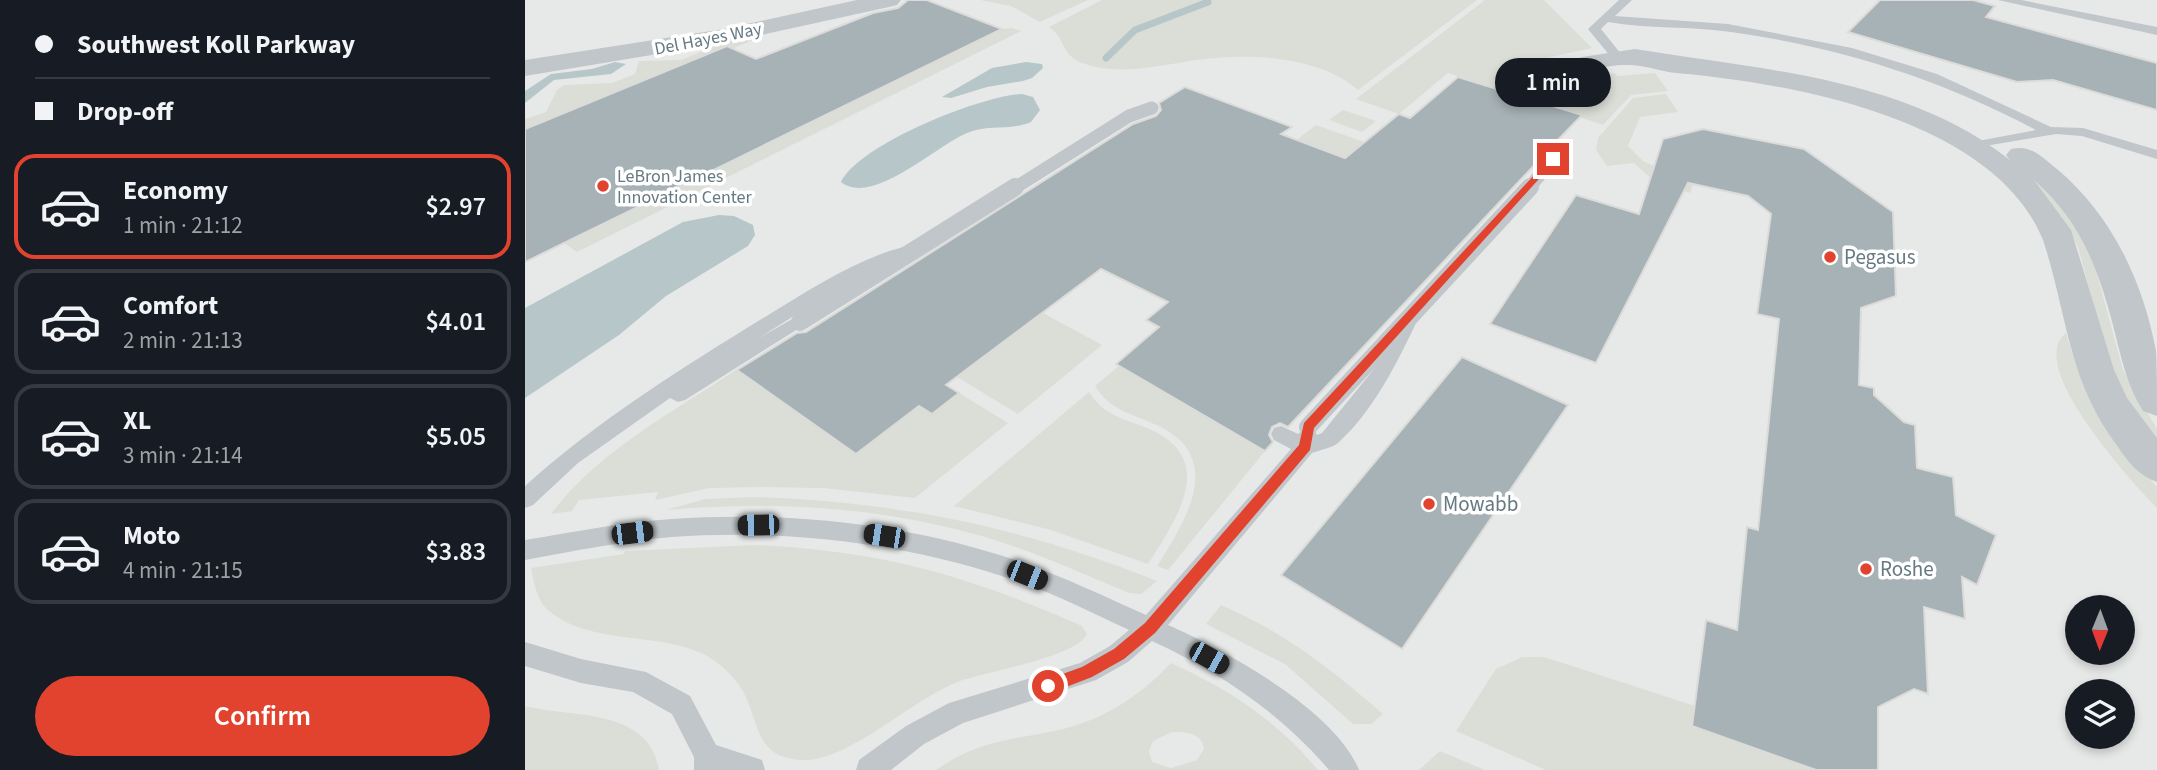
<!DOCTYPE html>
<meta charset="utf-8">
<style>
:root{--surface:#171b24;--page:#242831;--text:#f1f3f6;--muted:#9ea1a6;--line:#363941;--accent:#e2432f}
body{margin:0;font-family:"Source Sans 3",sans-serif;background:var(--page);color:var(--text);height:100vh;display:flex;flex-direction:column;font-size:26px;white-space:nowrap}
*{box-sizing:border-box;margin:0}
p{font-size:23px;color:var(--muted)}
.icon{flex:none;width:38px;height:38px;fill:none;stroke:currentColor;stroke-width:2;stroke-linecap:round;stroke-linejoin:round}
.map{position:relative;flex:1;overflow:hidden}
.sheet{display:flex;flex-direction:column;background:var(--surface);width:525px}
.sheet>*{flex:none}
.hud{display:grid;align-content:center;height:154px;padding:0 35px;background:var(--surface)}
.needle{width:46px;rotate:181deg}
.buttons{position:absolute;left:1540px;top:595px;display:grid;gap:14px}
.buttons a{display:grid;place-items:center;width:70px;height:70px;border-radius:50%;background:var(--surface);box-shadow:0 4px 10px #0003;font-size:35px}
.end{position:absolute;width:32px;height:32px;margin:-16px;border:9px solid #e2432f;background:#fff;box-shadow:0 0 0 4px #fff}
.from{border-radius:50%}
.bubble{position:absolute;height:49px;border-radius:24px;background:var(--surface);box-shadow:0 4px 10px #0003;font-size:23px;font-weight:600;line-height:49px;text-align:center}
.car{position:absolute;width:21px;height:42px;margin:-21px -10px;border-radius:9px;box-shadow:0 0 5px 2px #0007;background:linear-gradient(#222 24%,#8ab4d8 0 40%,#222 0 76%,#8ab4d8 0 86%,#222 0)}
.hud b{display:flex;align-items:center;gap:24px;height:66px;font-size:26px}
.hud b+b{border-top:2px solid var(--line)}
.hud i{width:18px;height:18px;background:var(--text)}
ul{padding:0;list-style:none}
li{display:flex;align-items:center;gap:21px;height:105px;margin:0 14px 10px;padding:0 21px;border:4px solid var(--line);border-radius:21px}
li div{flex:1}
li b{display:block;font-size:26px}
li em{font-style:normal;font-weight:600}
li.current{border-color:var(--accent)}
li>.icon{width:63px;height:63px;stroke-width:1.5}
.action{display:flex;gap:14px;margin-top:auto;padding:14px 35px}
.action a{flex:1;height:80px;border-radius:42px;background:var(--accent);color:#fff;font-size:28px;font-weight:600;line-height:80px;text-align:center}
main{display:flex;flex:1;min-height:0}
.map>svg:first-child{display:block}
.built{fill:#e7e9e8;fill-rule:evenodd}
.green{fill:#daded6;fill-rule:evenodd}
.water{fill:#b7c6c8}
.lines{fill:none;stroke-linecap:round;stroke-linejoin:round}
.stream{stroke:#b7c6c8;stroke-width:7}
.building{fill:#a7b2b6;stroke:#dbdbd9;stroke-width:2}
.lane{fill:#c0c6c9;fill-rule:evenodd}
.street{fill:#c0c6c9;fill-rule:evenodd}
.lane-bridge-far1{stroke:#c0c6c9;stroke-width:13}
.lane-bridge{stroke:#c0c6c9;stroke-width:18}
.route{fill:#e2432f}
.poi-dot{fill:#e2432f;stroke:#fff;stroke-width:2.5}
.labels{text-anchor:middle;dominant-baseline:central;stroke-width:7;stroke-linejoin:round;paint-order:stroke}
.far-street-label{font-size:18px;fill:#657982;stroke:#fff}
.far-poi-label{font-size:18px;fill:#657982;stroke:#fff;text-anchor:start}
.poi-label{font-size:21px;fill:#657982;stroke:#fff;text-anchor:start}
</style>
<main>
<section class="sheet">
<div class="hud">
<b><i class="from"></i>Southwest Koll Parkway</b>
<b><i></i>Drop-off</b>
</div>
<ul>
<li class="current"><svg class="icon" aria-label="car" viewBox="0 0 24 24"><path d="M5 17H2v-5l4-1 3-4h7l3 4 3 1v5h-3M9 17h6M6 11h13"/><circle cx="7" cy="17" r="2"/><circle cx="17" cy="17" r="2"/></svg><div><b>Economy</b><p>1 min · 21:12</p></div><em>$2.97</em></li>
<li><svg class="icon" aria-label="car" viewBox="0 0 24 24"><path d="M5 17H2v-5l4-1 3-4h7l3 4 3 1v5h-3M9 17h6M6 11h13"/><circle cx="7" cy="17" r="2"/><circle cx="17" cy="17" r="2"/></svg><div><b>Comfort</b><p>2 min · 21:13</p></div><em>$4.01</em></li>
<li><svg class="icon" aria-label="car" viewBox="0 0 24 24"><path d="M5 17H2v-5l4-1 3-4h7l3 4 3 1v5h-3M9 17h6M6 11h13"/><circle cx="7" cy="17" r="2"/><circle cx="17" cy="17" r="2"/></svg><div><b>XL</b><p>3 min · 21:14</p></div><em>$5.05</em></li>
<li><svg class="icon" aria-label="car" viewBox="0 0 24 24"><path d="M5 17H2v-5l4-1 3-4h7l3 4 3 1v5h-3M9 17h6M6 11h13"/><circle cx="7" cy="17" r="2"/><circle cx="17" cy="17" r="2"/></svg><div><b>Moto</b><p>4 min · 21:15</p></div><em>$3.83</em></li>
</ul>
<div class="action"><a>Confirm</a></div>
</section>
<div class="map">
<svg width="1632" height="770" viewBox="0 0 1632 770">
<rect width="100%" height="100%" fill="#f9f9f7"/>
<path class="built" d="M0,0h1632v770h-1632zM1552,607h46v46h-46zM1552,691h46v46h-46z"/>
<path class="green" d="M455,0h108l-48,22 -29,-16z
M577,0h375l-119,90c-40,-35 -111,-37 -161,-30 -37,5 -76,16 -112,4 -25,-8 -19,-26 -36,-37z
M960,0h59l48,48 -46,10 -38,17 43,20 29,-13 34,-9 4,3 37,-3 13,18 -37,4 -28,30 -155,-52 -49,41 -43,-15z
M487,28l9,3 -444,221 -13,-9 438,-214z
M232,33l6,3 -29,12 -5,-2 26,-11 -230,94v-10l21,-7 11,-22 7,-5 48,-2 23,-9 4,-13 42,-1 64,-26z
M1141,94l12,18 -38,5 -12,29 15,15 50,23 -3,9 -37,-13 -19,-17 -27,3 -11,-16 2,-12 35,-40z
M818,110l33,11 -14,11 -33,-12z
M791,125l48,17 -80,64 -47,-20z
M1483,159l49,38 33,51 33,122 34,59v16l-26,-36 -21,-42 -32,-120c-17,-37 -42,-60 -70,-88z
M518,313l59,32 -84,69 -61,-37z
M1541,333c18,65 46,105 91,154v21c-25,-26 -133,-143 -91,-175z
M594,366l146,85 -97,119 -11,-4c30,-47 71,-112 -5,-143 -23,-10 -43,-14 -57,-37z
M211,370l120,83 63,-47 13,8 27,-21 49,30 -93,75 -92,-10 -64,-1 -50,1 -54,12 3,-8 -79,8 -7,11 -21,3c47,-63 121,-101 185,-144z
M564,392c14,23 35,27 58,36 73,30 29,92 1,136l-97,-34 -97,-24z
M229,497c146,5 268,30 403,84l-16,13 -12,-1c-51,-21 -102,-45 -155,-59 -101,-28 -205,-33 -308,-24l39,-11z
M230,545c128,6 210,30 327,81l5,8c-11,24 -105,38 -132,49 -46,19 -110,81 -155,77 -40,-3 -40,-28 -52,-58 -7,-20 -27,-40 -47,-49 -46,-21 -111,-8 -152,-42 -12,-10 -15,-28 -18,-43l93,-14 1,-3z
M696,605c67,29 107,62 162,109l-12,10h-18l-68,-60 -79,-40z
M997,657h21l20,6 132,43 -3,20 124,44h-270l-90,-39 40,-62z
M646,663c58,26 106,58 147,107h-382c48,-33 79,-29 131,-42 41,-11 76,-35 104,-65zM647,732c13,0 30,0 32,17l-7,11 -26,8 -19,-6 -3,-11 4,-10z
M0,706c46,12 124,1 134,64h-134z
M915,751l45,19h-66z"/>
<path class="water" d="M90,62l11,2 -15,10 -57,6 -29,23v-12l26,-17 41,-5z
M501,62l16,2 1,4 -11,10 -9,3 -36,6 -36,11 -9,-1 50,-29z
M497,94l11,3 7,13 -9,12c-21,9 -43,2 -64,11 -30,12 -95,74 -126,49 19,-38 139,-86 181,-88z
M194,215l15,1 19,9 2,10 -7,11 -82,50 -47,39 -94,63v-90l158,-86z"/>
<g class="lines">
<path class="stream" d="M581,58l29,-28 73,-28"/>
</g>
<path class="building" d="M383,0h19l75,29 -477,233v-133l202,-83 29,13 117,-46 25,-5z
M1355,0h93l22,6 -9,11 171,46v47l-104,-30 -36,2 -169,-50z
M933,77l124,38 -27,28 -6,-2 -7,3v13l-254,270 -8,-4 -8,4 -3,8 4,7 -8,9 -149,-87 43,-37 -13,-7 22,-18 -67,-33 -155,116 13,8 -27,21 -13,-8 -63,48 -119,-84 60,-37 9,-1 327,-208 23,-8 5,-6 -2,-7 26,-16 107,40 -11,7 64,24 54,-44 11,4z
M1178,129l101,20 89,63 3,84 -35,12 -2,77 15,3v7l30,27 11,3 2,43 36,9 3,38 40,20 -19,50 -15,-8 3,42 -41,-12 4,87 -14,-5 -36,18v63h-62l-124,-44 14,-106 31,10 10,-103 11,3 21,-211 -22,-5 14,-100 -23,-18 -60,-13 -92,180 -106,-39 86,-129 63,19 24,-75z
M937,357l106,48 -166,244 -121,-74z"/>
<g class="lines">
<path class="lane" d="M1094,0h13l-17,16 113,8 124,24 85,26 114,53 32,1 74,22v9l-75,-23 -26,-2 -89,15v-6l69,-13c-96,-51 -197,-83 -305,-98 -40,-6 -83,-3 -123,-10l-7,7 24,30 -10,3 -27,-33z
M1473,0h23l136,27v8z
M378,247l8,5 -2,4 -69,31 -81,51 35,-20h12l3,4 -124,78 -7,2 -8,-4 -92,65 -45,42 -8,3v-22c72,-65 157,-118 240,-169 43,-26 89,-57 138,-70z
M882,317l9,6c-20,42 -43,88 -78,120 -6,5 -18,7 -26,10l-144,172c57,25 167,85 191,145h-30c-48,-57 -110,-98 -177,-129l-24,21 -32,18 -133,43 -39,21 -33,26h-35l3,-10 47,-34 43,-23 131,-40 30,-17 19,-16c-37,-17 -73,-36 -112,-49 -110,-38 -228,-52 -345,-44 -49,4 -98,14 -147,23v-20c49,-8 98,-18 147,-21 119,-8 239,5 352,44 42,15 82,34 122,52l145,-166 -17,-9 -3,-6 3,-6 7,-2 17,8 9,-7 7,2 3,6 5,-2 52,-64 27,-50z
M0,642l56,17 65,13 44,24 26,49 46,15 3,10h-71v-13l-22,-43 -39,-22 -52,-9 -56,-17z"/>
<path class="street" d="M332,0h44l-4,5 -8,2 -165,36 -199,33v-16l199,-31z
M1110,49c127,21 269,28 375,111l-4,-5 5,-6c20,-5 31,8 46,20 55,46 86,113 99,182 1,20 1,44 1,65l-14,-5c-17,-27 -22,-55 -30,-86 -15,-57 -33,-105 -79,-145l37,50 43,140 13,28 30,40v44c-19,-7 -28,-19 -39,-35 -51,-68 -50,-131 -75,-207 -49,-121 -252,-157 -367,-167 -17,-2 -34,-9 -52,-8 -33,1 -61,17 -92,25l-9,-2 -4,-6 4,-6 59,-19z"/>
<path class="lane-bridge-far1" d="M488,189l116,-73 23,-8
M1003,189l25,-30 -4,-9"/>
<path class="lane-bridge" d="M275,322l215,-135
M783,427l222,-240"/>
</g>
<path class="route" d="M1025,158l7,1 -243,269 -4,22 -155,183 -31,26 -32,18 -44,17 -5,-3v-10l39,-14 32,-18 31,-26 154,-178 5,-22z"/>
<g class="poi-dot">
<circle cx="78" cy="186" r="7"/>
<circle cx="1305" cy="257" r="7"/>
<circle cx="904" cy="504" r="7"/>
<circle cx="1341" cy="569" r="7"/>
</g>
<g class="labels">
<g class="far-street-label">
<text transform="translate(183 39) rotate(-11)">Del Hayes Way</text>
</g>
<g class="far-poi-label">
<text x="92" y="176">LeBron James<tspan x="92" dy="21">Innovation Center</tspan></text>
</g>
<g class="poi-label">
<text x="1319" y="257">Pegasus</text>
<text x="918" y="504">Mowabb</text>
<text x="1355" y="569">Roshe</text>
</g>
</g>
</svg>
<div class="buttons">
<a><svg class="needle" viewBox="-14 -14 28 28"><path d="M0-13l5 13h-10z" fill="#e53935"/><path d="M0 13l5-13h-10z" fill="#9ea1a6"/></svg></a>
<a><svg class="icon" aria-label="layers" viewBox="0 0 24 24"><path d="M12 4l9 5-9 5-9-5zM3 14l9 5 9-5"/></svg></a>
</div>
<i class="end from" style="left:523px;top:686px"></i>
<i class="end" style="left:1028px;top:159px"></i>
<div class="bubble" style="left:970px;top:58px;width:116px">1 min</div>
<i class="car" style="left:233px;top:525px;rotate:269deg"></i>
<i class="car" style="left:107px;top:533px;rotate:83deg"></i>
<i class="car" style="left:359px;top:536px;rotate:279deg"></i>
<i class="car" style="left:502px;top:575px;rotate:112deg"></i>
<i class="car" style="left:684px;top:658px;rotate:119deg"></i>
</div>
</main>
